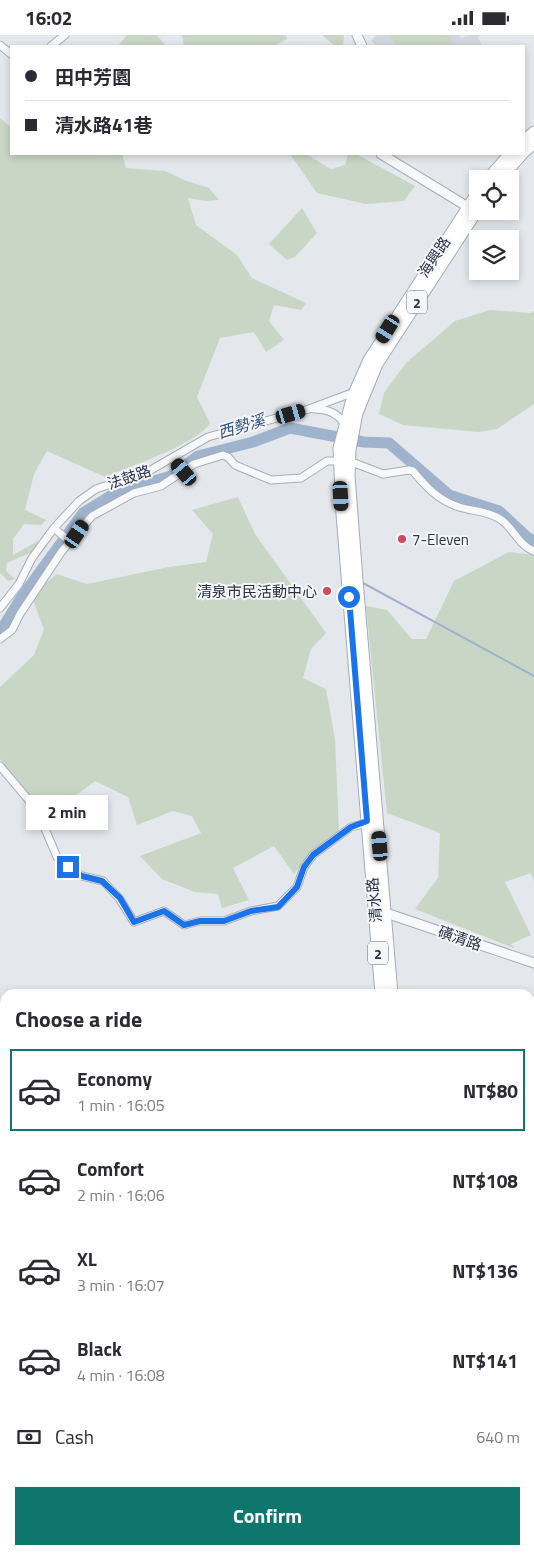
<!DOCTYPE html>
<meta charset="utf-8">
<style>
:root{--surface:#fff;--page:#f2f2f3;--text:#2b2b33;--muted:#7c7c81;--line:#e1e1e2;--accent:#0f766e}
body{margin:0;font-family:"Titillium Web","Noto Sans TC",sans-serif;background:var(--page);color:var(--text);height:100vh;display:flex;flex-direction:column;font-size:19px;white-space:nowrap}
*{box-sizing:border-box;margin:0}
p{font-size:16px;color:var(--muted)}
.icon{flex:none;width:28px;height:28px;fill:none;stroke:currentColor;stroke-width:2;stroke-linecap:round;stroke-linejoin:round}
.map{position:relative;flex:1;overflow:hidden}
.sheet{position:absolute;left:0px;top:954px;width:535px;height:566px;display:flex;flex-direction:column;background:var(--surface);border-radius:15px 15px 0 0;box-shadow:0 2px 8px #0003}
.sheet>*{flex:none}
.guide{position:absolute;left:10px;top:10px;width:515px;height:110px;border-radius:0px;box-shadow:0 2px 8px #0003;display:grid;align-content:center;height:110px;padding:0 15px;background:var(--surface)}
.buttons{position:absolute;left:469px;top:135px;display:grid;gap:10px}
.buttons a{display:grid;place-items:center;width:50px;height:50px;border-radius:0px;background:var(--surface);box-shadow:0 2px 8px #0003;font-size:25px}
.end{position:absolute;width:22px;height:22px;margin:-11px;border:6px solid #1a73e8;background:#fff;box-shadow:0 0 0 2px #fff}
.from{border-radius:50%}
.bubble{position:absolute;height:35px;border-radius:0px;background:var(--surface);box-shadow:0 2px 8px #0003;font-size:16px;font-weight:700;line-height:35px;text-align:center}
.car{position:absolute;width:15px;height:30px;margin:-15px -8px;border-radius:6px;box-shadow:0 0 4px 1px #0007;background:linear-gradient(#222 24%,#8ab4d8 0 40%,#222 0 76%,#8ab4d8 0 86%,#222 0)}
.guide b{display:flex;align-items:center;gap:18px;height:48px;font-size:19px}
.guide b+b{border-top:1px solid var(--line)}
.guide i{width:12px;height:12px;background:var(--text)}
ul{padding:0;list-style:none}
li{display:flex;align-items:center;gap:15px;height:82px;margin:0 10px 8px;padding:0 5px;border:2px solid transparent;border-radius:0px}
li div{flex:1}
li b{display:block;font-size:19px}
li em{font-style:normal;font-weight:700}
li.current{border-color:var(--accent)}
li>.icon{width:45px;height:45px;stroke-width:1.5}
h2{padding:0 15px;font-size:22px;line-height:60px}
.pay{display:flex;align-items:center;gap:12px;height:55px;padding:0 15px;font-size:19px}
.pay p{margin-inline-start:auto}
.cta{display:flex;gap:10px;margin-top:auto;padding:10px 15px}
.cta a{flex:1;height:58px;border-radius:0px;background:var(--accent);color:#fff;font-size:20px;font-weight:700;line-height:58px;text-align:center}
.status{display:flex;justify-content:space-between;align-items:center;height:35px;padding:0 25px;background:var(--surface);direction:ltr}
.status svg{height:14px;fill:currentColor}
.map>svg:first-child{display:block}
.built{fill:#d2d6de}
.green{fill:#c9d6c5}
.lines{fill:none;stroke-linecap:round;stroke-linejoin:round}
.stream{stroke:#9fb4cc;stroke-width:2}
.river{stroke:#9fb4cc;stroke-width:11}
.minor-casing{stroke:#a9aeb7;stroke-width:9}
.tertiary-casing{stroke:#a9aeb7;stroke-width:11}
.primary-casing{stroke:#a3abb8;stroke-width:13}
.minor{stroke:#f7f8fa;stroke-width:7}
.tertiary{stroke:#f7f8fa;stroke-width:9}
.primary{stroke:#fff;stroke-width:11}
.route{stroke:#1a73e8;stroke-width:6}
.poi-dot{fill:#d1495b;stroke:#f4f6f9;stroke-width:2}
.labels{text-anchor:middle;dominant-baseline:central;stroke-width:4;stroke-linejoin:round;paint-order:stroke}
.shield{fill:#f4f6f9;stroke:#676e7b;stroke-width:1}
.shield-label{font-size:14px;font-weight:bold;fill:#2b3445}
.street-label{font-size:15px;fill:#2b3445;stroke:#f4f6f9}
.poi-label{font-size:15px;fill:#2b3445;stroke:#f4f6f9;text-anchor:start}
.water-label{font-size:16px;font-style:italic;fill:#34527a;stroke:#f4f6f9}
</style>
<div class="status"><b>16:02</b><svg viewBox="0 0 49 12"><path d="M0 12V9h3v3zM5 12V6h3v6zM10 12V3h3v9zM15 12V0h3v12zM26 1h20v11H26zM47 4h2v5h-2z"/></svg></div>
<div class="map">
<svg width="534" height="1519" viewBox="0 0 534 1519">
<rect width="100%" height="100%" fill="#e4e7ec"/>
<path class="built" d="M376,0h83l3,3 6,-3h13l-3,3 5,8h-106l-6,-5z"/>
<path class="green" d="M127,0h30l9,11h-48z
M182,0h104l1,4 -13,7h-90z
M322,0h22l-1,11h-8z
M387,0h63l2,11h-53z
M0,83l11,9v27h111l4,14 39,3 19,9 25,8 10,12 -13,1 -18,-3 8,27 41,30 15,23 54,25 -5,7 -27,-5 -5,16 15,19 -18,12 -12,-20 -34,6 -23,59 13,26c-11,20 -81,44 -105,54l-58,-26 -13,23 -9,36 21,10 -5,5 -17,-1 -11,15v16l25,-14 -4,10 -27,12 -1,8 9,8 -7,2 -8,-8z
M290,119h16l25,15 14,-4 3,-11h8l59,32 -11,15 -38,3 -49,-11z
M302,173l15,25 -22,24 -8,3 -18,-16z
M490,275l40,3 4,-2v93l-37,25 -18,3 -76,-7 -24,-11 5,-21 22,-30 49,-42z
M238,462l17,37 71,99 -15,16 -8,29 23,11 9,50 4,92 -28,21 -17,22 -20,-28 -41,22 16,32 -27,8 -4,-14 -23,-2 -33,-13 -22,-23 61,-23 -9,-17 -19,-5 -36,14 -9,-28 -33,-16 -36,27 -17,3 -42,-52v-72l34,-32 10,-26 -13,-34 26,-21 30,10 82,-17 37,-5 7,-28 -21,-24z
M509,517l25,3v326l-3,-8 -26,9 26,53 -20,9 3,4 -99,-39 23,-31 2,-45 -53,-20 -21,-207 21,4 25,29h14l28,-58z
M534,1275v50l-4,-4v-42z"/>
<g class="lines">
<path class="stream" d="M363,548l171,93
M0,1289l5,-4
M0,1501l5,-3"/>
<path class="river" d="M0,597l21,-34 62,-85 34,-21 54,-16 27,-20 55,-14 37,-14 74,14 25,1 60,52 50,16 29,27 6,2
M530,1091l4,1
M0,1164h5
M530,1258l4,-3
M323,1519l3,-4"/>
<defs>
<path id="minor" d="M0,10l11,9
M51,11l14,-11
M314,374c12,0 24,4 30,15
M173,424l10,13
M54,493l16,14
M0,573l19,-24 13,-26 22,-30 25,-27 17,-12 53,-18 59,-34 101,-28 40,-15 5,2
M0,604l12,-9 8,-16 42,-63 30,-35 42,-23 27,-7 33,-22 29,-9 5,2 7,8 36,15 30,-2 26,-17h22l34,13 26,-4 4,1c13,16 25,29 46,36 13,4 29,4 41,12 13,8 19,27 34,32
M0,731l37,44 20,47 25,19 21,5 16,17 15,24 30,-11 20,14 16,-4h24l27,-10 27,-5 19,-19 7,-20 9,-12 38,-28 20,-5
M530,1082l4,2
M0,1110l5,-1"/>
<path id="tertiary" d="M357,0l5,11
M381,119l92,56
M386,878l148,50
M0,1196l5,2
M530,1335l4,4
M530,1381l4,3"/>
<path id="primary" d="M524,106l10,-9
M524,117l10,-9
M488,144l22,-25
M500,144l22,-25
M381,959l-39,-480 -3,-66 14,-52 16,-36 109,-168
M392,959l-35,-414 -8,-104 1,-26 7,-37 20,-49 101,-155
M344,1515l2,4
M358,1515l2,4"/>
</defs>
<use href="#minor" class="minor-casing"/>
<use href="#tertiary" class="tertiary-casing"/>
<use href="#primary" class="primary-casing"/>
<use href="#minor" class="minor"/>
<use href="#tertiary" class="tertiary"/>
<use href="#primary" class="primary"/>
</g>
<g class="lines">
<path class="route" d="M68,832l14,9 20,5 18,17 14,24 30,-11 20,14 16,-4h24l27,-10 27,-4 19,-20 7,-20 9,-12 38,-28 16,-6 -18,-224"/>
</g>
<g class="poi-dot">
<circle cx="402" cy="504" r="5"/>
<circle cx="327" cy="556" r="5"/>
</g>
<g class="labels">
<g class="shield">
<rect x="407" y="255.5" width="20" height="23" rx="4"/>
<rect x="368" y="906.5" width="20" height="23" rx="4"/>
</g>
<g class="shield-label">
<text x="417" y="267">2</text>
<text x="378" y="918">2</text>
</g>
<g class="street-label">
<text transform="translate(434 222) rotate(-57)">海興路</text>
<text transform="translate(129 442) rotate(-19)">法鼓路</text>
<text transform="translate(374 865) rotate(-95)">清水路</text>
<text transform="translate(460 903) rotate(19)">磺清路</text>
</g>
<g class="poi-label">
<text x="412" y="504">7-Eleven</text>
<text x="317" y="556" text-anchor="end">清泉市民活動中心</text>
</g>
<g class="water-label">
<text transform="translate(241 391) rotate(-17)">西勢溪</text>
</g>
</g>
</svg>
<div class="buttons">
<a><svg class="icon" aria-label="locate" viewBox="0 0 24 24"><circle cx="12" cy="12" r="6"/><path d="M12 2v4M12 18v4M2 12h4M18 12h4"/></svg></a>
<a><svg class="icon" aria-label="layers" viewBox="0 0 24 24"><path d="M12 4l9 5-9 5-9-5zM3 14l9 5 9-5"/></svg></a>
</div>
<i class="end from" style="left:349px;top:562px"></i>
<i class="end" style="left:68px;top:832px"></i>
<div class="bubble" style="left:26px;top:760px;width:82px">2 min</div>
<i class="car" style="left:388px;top:294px;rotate:212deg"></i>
<i class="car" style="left:291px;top:379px;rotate:74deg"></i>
<i class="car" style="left:184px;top:437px;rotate:320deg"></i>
<i class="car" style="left:341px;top:461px;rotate:177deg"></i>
<i class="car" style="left:77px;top:499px;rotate:34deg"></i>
<i class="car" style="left:380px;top:811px;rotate:355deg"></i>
<div class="guide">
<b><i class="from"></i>田中芳園</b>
<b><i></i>清水路41巷</b>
</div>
<section class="sheet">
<h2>Choose a ride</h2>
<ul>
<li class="current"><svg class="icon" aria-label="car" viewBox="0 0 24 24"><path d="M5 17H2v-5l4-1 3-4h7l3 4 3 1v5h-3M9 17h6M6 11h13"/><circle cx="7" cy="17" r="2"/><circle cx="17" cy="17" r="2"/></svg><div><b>Economy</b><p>1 min · 16:05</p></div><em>NT$80</em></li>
<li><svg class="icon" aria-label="car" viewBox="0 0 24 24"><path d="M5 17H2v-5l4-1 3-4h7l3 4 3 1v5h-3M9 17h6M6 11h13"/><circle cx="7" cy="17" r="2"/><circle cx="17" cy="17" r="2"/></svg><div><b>Comfort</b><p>2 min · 16:06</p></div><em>NT$108</em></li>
<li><svg class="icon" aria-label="car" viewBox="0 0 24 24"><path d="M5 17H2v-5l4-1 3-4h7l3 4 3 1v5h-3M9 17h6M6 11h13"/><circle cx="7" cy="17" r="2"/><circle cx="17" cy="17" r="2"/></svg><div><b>XL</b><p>3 min · 16:07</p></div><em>NT$136</em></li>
<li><svg class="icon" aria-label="car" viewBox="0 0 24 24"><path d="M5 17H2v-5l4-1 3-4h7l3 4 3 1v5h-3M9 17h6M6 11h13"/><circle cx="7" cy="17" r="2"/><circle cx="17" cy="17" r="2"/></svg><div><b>Black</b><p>4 min · 16:08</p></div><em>NT$141</em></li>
</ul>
<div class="pay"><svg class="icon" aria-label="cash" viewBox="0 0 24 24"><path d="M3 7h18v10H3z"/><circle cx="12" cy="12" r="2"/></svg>Cash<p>640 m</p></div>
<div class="cta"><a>Confirm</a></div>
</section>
</div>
